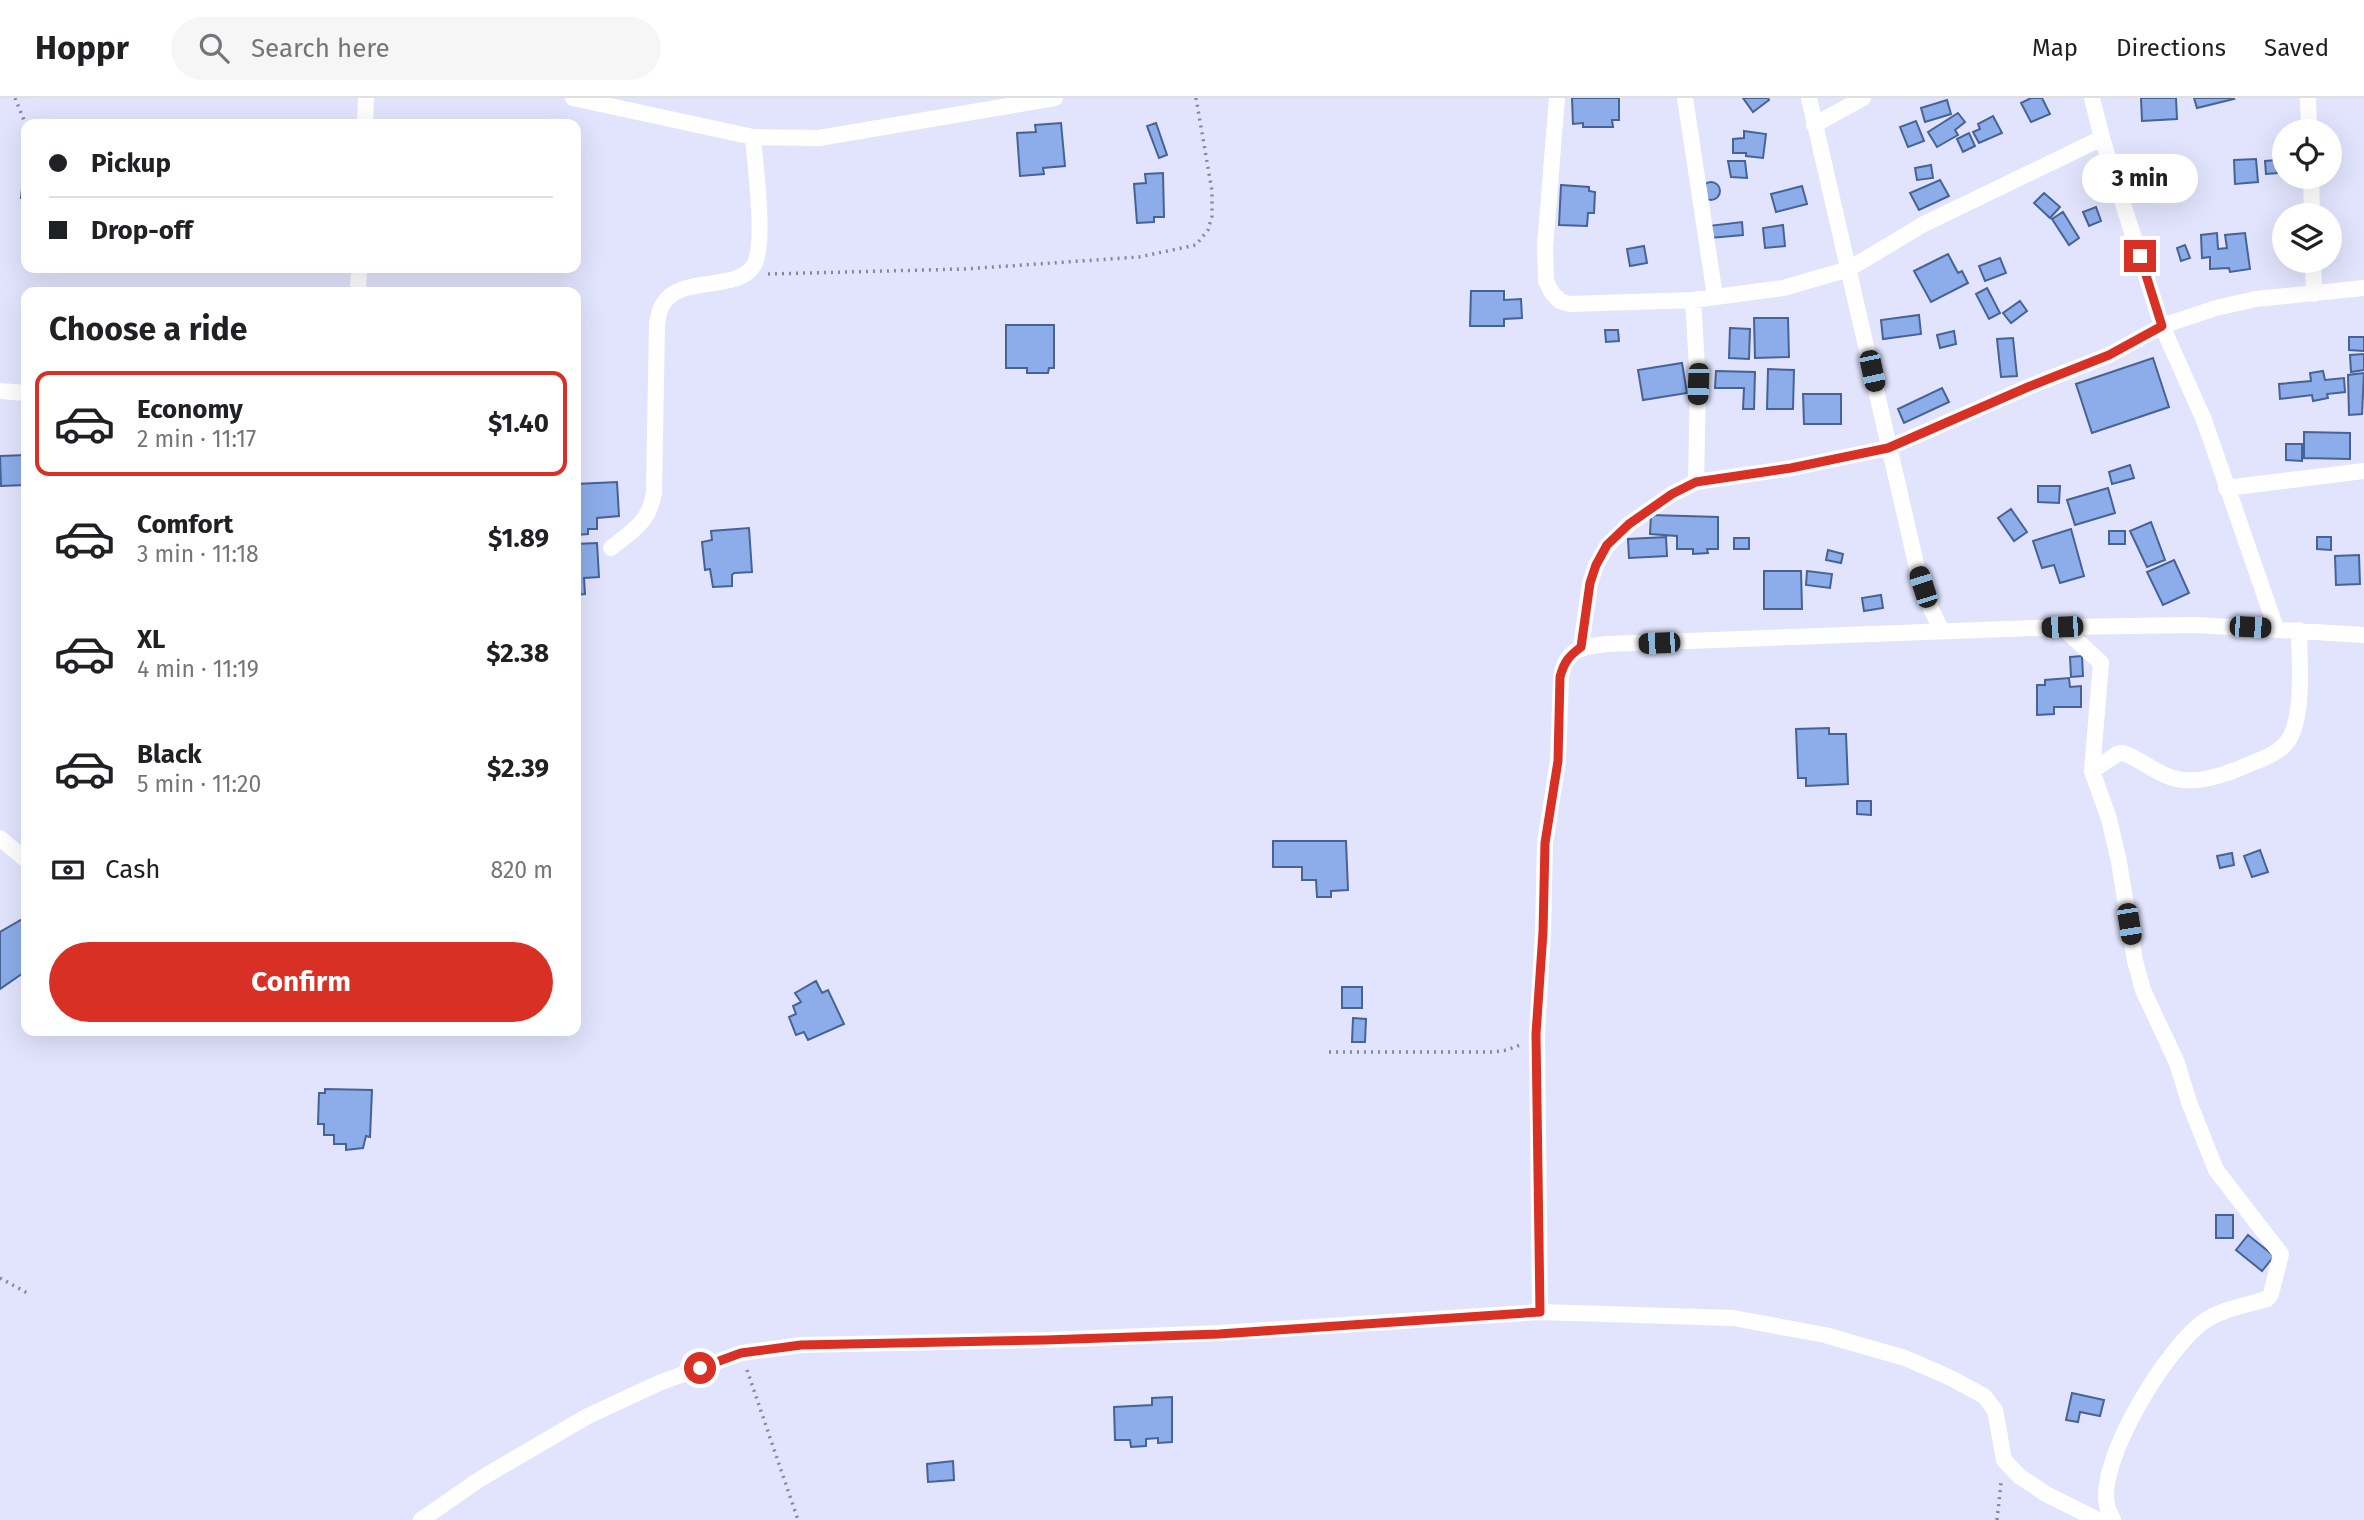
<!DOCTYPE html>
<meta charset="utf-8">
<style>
:root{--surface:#fff;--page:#f6f6f6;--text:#202124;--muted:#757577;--line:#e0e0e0;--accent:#d93025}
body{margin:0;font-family:"Fira Sans",sans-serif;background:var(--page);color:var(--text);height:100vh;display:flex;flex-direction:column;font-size:26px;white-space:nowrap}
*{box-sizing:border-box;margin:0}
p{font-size:23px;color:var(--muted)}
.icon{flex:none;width:38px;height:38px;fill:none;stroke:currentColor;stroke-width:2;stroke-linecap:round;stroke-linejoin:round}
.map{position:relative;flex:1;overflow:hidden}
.side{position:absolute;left:21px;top:189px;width:560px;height:749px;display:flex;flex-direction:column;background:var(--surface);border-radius:14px;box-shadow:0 7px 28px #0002}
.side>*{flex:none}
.banner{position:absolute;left:21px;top:21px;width:560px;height:154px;border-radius:14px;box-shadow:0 7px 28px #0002;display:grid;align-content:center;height:154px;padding:0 28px;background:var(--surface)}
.fabs{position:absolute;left:2272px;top:21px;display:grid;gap:14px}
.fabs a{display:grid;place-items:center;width:70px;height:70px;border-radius:50%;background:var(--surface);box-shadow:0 7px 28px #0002;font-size:35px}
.end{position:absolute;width:32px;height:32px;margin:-16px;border:9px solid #d93025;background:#fff;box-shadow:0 0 0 4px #fff}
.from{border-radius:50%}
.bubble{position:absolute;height:49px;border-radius:24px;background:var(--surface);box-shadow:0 7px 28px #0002;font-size:23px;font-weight:700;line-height:49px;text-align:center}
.car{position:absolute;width:21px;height:42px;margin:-21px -10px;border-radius:9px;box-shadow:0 0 5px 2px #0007;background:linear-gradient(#222 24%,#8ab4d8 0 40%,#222 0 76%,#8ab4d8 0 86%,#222 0)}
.banner b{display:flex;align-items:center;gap:24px;height:66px;font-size:26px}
.banner b+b{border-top:2px solid var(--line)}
.banner i{width:18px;height:18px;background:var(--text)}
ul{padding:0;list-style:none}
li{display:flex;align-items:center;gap:21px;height:105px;margin:0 14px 10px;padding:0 14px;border:4px solid transparent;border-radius:14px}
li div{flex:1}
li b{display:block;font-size:26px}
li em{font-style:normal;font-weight:700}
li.active{border-color:var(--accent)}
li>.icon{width:63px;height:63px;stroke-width:1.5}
h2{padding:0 28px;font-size:32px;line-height:84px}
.pay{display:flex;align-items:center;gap:18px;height:77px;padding:0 28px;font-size:26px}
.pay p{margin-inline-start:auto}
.cta{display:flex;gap:14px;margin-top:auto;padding:14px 28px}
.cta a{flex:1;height:80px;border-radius:42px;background:var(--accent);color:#fff;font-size:28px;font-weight:700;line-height:80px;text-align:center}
header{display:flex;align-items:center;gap:42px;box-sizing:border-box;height:98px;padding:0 35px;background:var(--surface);border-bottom:2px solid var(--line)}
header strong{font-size:33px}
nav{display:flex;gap:38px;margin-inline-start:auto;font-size:24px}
.search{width:490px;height:63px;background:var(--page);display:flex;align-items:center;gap:18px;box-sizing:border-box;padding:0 24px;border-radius:38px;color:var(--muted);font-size:26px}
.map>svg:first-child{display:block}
.building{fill:#8cade9;stroke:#476294;stroke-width:2}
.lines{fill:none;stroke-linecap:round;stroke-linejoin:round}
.path{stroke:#85879f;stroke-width:3.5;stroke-dasharray:2 5;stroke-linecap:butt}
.street{stroke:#fff;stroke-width:16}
.route{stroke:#d93025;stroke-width:9}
</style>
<header>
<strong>Hoppr</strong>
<div class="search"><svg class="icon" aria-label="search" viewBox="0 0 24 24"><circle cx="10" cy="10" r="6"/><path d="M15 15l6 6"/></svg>Search here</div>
<nav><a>Map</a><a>Directions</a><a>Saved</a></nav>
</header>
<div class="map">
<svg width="2364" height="1422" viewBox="0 0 2364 1422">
<rect width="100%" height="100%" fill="#e2e4fd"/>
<path class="building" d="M1572,0h47v22h-7l1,7h-30v-4l-10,1z
M1743,0h25l1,2 -16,12z
M2031,0h11l8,16 -19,8 -10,-19z
M2141,0h35l1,21 -35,2z
M2194,0h39l1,1 -37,9z
M1947,2l4,14 -26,8 -4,-14z
M1958,15l7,9 -10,8 3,5 -21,12 -9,-15z
M1993,18l9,17 -23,10 -6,-11 7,-3 -2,-5z
M1916,23l8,20 -16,6 -8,-20z
M1061,25l4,43 -22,2 1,6 -24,2 -3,-43 19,-1 -1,-7z
M1156,25l11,32 -8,3 -12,-32z
M1744,33l22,3 -3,24 -17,-2v-3h-13v-14l11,-1z
M1969,35l6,13 -12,6 -6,-13z
M26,55v45h-5z
M2256,61l2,23 -23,2 -1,-24z
M2277,62l1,13 -12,1 -1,-13z
M1728,63h17l2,17 -16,-1z
M1931,67l2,13 -16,2 -2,-12z
M1163,75l1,44h-10v5l-17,1 -3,-39 12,-1 -1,-9z
M1940,82l9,16 -30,14 -9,-17z
M1702 93a9 9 0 1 1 18 0a9 9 0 1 1-18 0Z
M1561,87l28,2v4l6,1 -1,21h-6l-1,13 -28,-1z
M1802,88l5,18 -31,8 -5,-18z
M2044,95l16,14 -10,11 -16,-15z
M2096,109l5,14 -12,5 -6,-14z
M2063,114l16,26 -10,7 -17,-26z
M1742,124l1,13 -33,3 -2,-12z
M1783,127l2,21 -20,2 -2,-20z
M2217,135l1,16 9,-1 -2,-13 20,-2 5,36 -20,3 -1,-4 -19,1v-12l-8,1 -1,-23z
M2185,147l5,13 -9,3 -4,-13z
M1644,148l3,17 -17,3 -3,-17z
M1948,156l10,19 4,-2 6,12 -37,19 -17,-31z
M2000,160l6,15 -21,8 -6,-15z
M1987,190l13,25 -11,6 -13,-25z
M1471,193h33v9l17,-1 1,19 -18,1v7h-34z
M2020,203l7,10 -16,12 -8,-10z
M1919,217l2,19 -38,5 -2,-19z
M1754,220h34l1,39 -34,1z
M1006,227h48v43h-5l-1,5h-21v-5h-21z
M1730,230l20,1 -1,30 -20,-1z
M1605,232h13l1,11 -13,1z
M1954,233l2,13 -16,4 -3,-13z
M2349,239h15v14l-15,-1z
M2013,240l4,38 -16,1 -4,-38z
M2364,256v16l-13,2 -1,-17z
M2153,260l16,49 -77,26 -16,-49z
M1682,265l5,30 -44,7 -5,-30z
M1768,271l26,1 -1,39h-26z
M1716,273l39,1 -1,37h-11l1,-21h-29z
M2323,273l2,9 19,-2 1,14 -18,2 1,4 -15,3 -1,-6 -32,4 -1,-15 32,-3 -1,-8z
M2364,275l-2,41 -13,1 -1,-40z
M1942,290l7,14 -45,21 -6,-14z
M1803,296h38v30h-37z
M2304,334l46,1v26l-46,-1z
M2286,346h16v17l-16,-1z
M26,357v30l-25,1 -1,-30z
M2130,367l4,13 -22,6 -3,-12z
M617,384l2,34 -22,2v11h-9v5l-12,1v-51z
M2038,388h22l-1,17 -21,-1z
M2108,390l7,25 -40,12 -8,-25z
M2011,411l16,23 -13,9 -16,-23z
M1651,417l67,2v32h-11l1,4 -15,1v-5h-16v-13l-27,-2z
M2151,424l14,38 -18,7 -17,-36z
M749,430l3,44 -18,1 -2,2v11l-19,1 -3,-18 -5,1 -3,-28 10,-2 -1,-9z
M2071,431l13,47 -24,7 -6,-18 -12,3 -9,-27z
M2109,433h16v13h-16z
M1666,439l1,19 -38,2 -1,-19z
M2317,439h14v13l-14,-1z
M1734,440h15v11h-15z
M597,445l2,34 -15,1 1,16 -9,1v-51z
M1828,452l15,4 -2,9 -15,-3z
M2359,457l1,29 -24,1 -1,-29z
M2174,462l15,33 -26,12 -16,-33z
M1764,473h37l1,38h-38z
M1807,473l25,3 -2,14 -24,-3z
M1881,497l2,13 -19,3 -2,-13z
M2082,558l1,20 -12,1 -1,-20z
M2069,580l1,9 11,-1v21h-27v7l-17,1v-30h8v-5z
M1829,630v6h17l2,50 -42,2v-8h-8l-2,-49z
M1857,703h14v14l-14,-1z
M1273,743h73l2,49 -17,1v6h-14l-1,-17h-14v-13h-29z
M2260,752l8,22 -16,5 -8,-21z
M2232,755l2,12 -14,3 -3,-12z
M26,819v54l-26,18v-57z
M816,883l6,12 6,-3 16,34 -36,16 -4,-8 -8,3 -7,-18 7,-3 -3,-8 8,-4 -6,-9z
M1342,889h20v21h-20z
M1353,920l13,1 -1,23h-13z
M325,991l47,1 -2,47 -4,-1 -3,12 -17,2v-6h-12v-9h-10v-11h-6l1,-31h6z
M2216,1117h17v23h-17z
M2248,1137l26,21 -12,15 -26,-21z
M2072,1295l32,7 -4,16 -20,-4 -2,10 -12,-2z
M1172,1299v45l-14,1v-5l-12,1v7l-15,1 -1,-7h-15l-1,-33 38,-2v-7z
M953,1363l1,19 -26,2 -1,-18z"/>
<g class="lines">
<path class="path" d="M15,0l11,27
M768,176l196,-5 175,-12 57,-12 12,-15 4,-14v-25l-16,-93
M1329,954h164l14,-2 13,-5
M0,1180l29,16
M747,1272l51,150
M1997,1422l4,-37"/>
<path class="street" d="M573,0l180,39 66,1 236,-40
M1557,0l-12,148 1,35 6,12 8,8 9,3 124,-4 90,-12 66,-19 73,-44 180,-87
M1685,0l30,198
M1809,0l108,470 13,39 12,24
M2092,0l10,40 60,188 42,94 72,208
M2308,0l1,33
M365,26l1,-26
M1814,27l49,-27
M2311,79l1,38
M2313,163l1,33
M358,194l1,-24
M1693,202l5,84 -2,98
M0,293l26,2
M2226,390l138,-17
M611,450c22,-18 39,-26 43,-56l3,-168c1,-6 2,-15 6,-20 18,-30 74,-11 91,-39 12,-20 1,-102 -1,-128
M2062,529l39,36 -9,108 17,48 10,43 16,99 8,29 34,73 12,39 27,68 65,84 -10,40 -4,5c-20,6 -44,10 -61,21 -38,25 -109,140 -99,185 1,5 4,10 6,15
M1581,549l9,-64 6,-18 11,-19 22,-22 43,-30 24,-12 96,-14 96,-20 140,-61 81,-32 53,-29 54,-18 40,-9 108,-11
M2092,673l25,-17 6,-1c21,7 36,24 59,27 20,2 45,-6 63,-14 14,-6 32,-11 42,-24 18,-23 12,-83 12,-112
M0,740l26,22
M1540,1214l-3,-278 6,-102 2,-89 13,-82 3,-84c5,-29 20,-30 46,-33l455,-17 135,-2 167,10
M421,1422l59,-41 106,-62 73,-34 82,-30 60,-8 244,-5 174,-7 321,-21 193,6 92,17 80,23 46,20 33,18 11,14 9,50 15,16 27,18 52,26"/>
</g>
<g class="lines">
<path class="route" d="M700,1270l41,-15 60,-8 244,-5 174,-6 321,-22 -4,-278 7,-102 2,-89 13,-82 2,-84c4,-15 9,-21 21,-30l9,-64 6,-18 11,-20 22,-21 43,-30 24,-12 95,-14 97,-20 140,-61 81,-32 53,-29 -22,-70"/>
</g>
</svg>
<div class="fabs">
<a><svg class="icon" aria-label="locate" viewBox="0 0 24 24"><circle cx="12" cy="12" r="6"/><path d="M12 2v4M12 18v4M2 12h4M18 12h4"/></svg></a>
<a><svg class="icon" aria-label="layers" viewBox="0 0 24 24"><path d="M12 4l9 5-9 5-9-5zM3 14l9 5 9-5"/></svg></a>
</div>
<i class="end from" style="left:700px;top:1270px"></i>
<i class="end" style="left:2140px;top:158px"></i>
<div class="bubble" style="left:2082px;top:56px;width:116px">3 min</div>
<i class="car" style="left:1872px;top:273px;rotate:168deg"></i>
<i class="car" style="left:1698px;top:286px;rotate:182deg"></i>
<i class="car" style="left:1923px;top:489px;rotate:342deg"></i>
<i class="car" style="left:2062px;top:529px;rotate:268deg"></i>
<i class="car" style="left:2250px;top:529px;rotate:93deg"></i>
<i class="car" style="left:1659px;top:545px;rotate:268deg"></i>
<i class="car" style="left:2129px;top:826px;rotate:171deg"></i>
<div class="banner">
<b><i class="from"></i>Pickup</b>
<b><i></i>Drop-off</b>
</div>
<section class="side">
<h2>Choose a ride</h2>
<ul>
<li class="active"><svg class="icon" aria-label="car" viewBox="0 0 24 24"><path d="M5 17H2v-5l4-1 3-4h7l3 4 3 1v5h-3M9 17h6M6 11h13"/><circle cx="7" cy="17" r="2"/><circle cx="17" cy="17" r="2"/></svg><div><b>Economy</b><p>2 min · 11:17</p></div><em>$1.40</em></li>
<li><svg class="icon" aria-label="car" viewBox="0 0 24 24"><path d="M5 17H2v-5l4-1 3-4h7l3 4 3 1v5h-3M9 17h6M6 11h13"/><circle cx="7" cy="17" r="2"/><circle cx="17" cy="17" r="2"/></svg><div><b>Comfort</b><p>3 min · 11:18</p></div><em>$1.89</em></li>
<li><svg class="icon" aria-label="car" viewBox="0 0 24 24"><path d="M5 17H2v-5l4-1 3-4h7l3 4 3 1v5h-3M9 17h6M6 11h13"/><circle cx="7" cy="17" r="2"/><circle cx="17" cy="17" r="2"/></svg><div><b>XL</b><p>4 min · 11:19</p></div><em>$2.38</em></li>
<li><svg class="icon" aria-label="car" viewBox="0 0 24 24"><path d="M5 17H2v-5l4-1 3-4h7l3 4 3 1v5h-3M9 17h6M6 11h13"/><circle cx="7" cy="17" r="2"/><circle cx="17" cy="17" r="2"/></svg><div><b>Black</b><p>5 min · 11:20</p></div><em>$2.39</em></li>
</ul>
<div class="pay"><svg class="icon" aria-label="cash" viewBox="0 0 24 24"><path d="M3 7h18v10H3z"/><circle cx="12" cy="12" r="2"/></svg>Cash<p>820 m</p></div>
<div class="cta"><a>Confirm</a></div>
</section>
</div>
